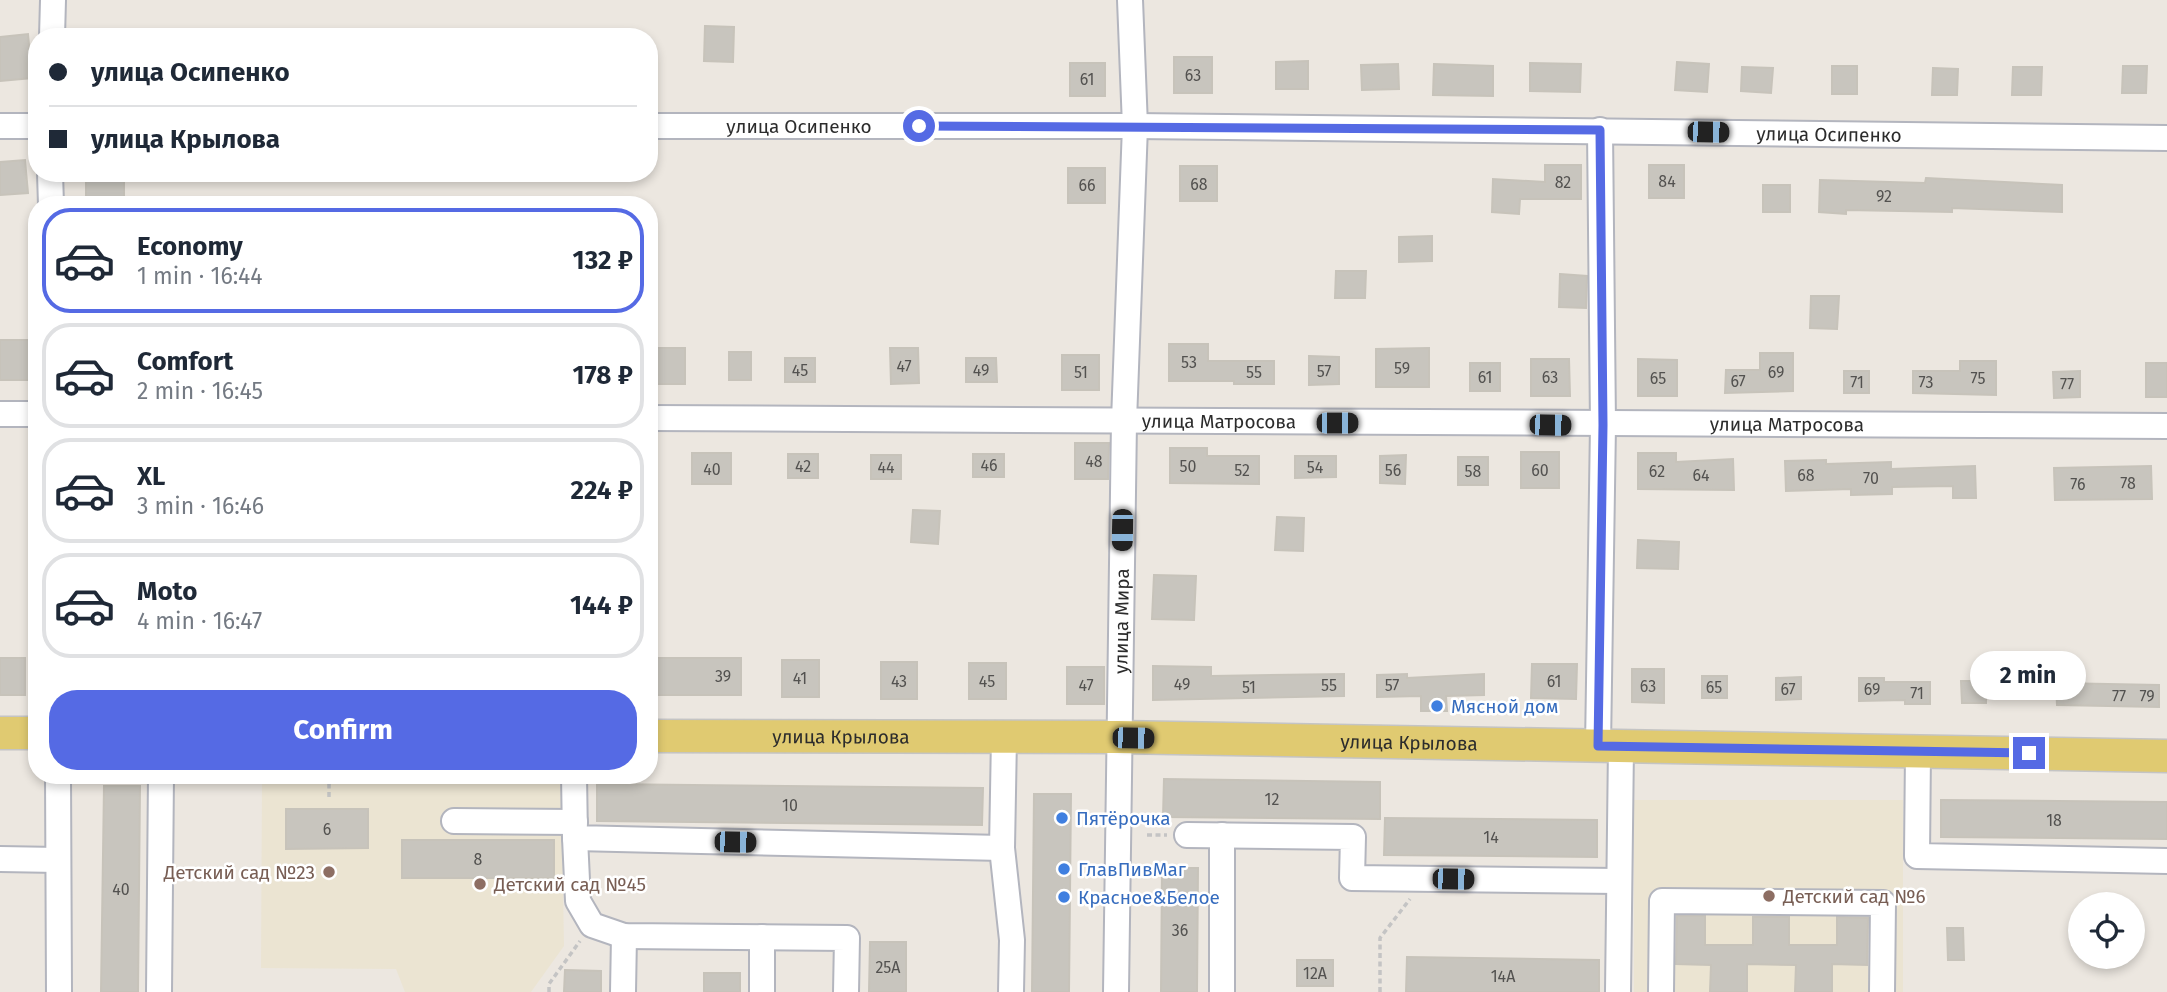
<!DOCTYPE html>
<meta charset="utf-8">
<style>
:root{--surface:#fff;--page:#f6f6f7;--text:#1f2937;--muted:#747a83;--line:#e0e1e3;--accent:#556ae4}
body{margin:0;font-family:"Fira Sans",sans-serif;background:var(--page);color:var(--text);height:100vh;display:flex;flex-direction:column;font-size:26px;white-space:nowrap}
*{box-sizing:border-box;margin:0}
p{font-size:23px;color:var(--muted)}
.icon{flex:none;width:38px;height:38px;fill:none;stroke:currentColor;stroke-width:2;stroke-linecap:round;stroke-linejoin:round}
.map{position:relative;flex:1;overflow:hidden}
.drawer{position:absolute;left:28px;top:196px;width:630px;height:588px;display:flex;flex-direction:column;background:var(--surface);border-radius:28px;box-shadow:0 4px 10px #0003}
.drawer>*{flex:none}
.banner{position:absolute;left:28px;top:28px;width:630px;height:154px;border-radius:28px;box-shadow:0 4px 10px #0003;display:grid;align-content:center;height:154px;padding:0 21px;background:var(--surface)}
.controls{position:absolute;left:2068px;top:892px;display:grid;gap:14px}
.controls a{display:grid;place-items:center;width:77px;height:77px;border-radius:50%;background:var(--surface);box-shadow:0 4px 10px #0003;font-size:35px}
.end{position:absolute;width:32px;height:32px;margin:-16px;border:9px solid #556ae4;background:#fff;box-shadow:0 0 0 4px #fff}
.from{border-radius:50%}
.bubble{position:absolute;height:49px;border-radius:24px;background:var(--surface);box-shadow:0 4px 10px #0003;font-size:23px;font-weight:700;line-height:49px;text-align:center}
.car{position:absolute;width:21px;height:42px;margin:-21px -10px;border-radius:9px;box-shadow:0 0 5px 2px #0007;background:linear-gradient(#222 24%,#8ab4d8 0 40%,#222 0 76%,#8ab4d8 0 86%,#222 0)}
.banner b{display:flex;align-items:center;gap:24px;height:66px;font-size:26px}
.banner b+b{border-top:2px solid var(--line)}
.banner i{width:18px;height:18px;background:var(--text)}
ul{padding:12px 0 0;list-style:none}
li{display:flex;align-items:center;gap:21px;height:105px;margin:0 14px 10px;padding:0 7px;border:4px solid var(--line);border-radius:28px}
li div{flex:1}
li b{display:block;font-size:26px}
li em{font-style:normal;font-weight:700}
li.selected{border-color:var(--accent)}
li>.icon{width:63px;height:63px;stroke-width:1.5}
.button{display:flex;gap:14px;margin-top:auto;padding:14px 21px}
.button a{flex:1;height:80px;border-radius:28px;background:var(--accent);color:#fff;font-size:28px;font-weight:700;line-height:80px;text-align:center}
.map>svg:first-child{display:block}
.education{fill:#ebe4d2}
.building{fill:#c8c5be;stroke:#c7c3ba;stroke-width:2}
.lines{fill:none;stroke-linecap:round;stroke-linejoin:round}
.minor-casing{stroke:#b3b5be;stroke-width:28}
.major-casing{stroke:#c4c4c4;stroke-width:35}
.path{stroke:#c4c4c4;stroke-width:3.5;stroke-dasharray:5 3.5;stroke-linecap:butt}
.minor{stroke:#fff;stroke-width:24}
.major{stroke:#e0ca71;stroke-width:32}
.route{stroke:#556ae4;stroke-width:9}
.shop-dot{fill:#3f7fe0;stroke:#fff;stroke-width:2.5}
.education-dot{fill:#8d6e63;stroke:#fff;stroke-width:2.5}
.labels{text-anchor:middle;dominant-baseline:central;stroke-width:5;stroke-linejoin:round;paint-order:stroke}
.number-label{font-size:16px;fill:#535250}
.street-label{font-size:19px;fill:#2c2c2c;stroke:#fff}
.shop-label{font-size:19px;fill:#366cbe;stroke:#fff;text-anchor:start}
.education-label{font-size:19px;fill:#785e54;stroke:#fff;text-anchor:start}
</style>
<div class="map">
<svg width="2167" height="992" viewBox="0 0 2167 992">
<rect width="100%" height="100%" fill="#ece7e0"/>
<path class="education" d="M262,775h299l3,171 -33,46h-126l-9,-23 -135,-1z
M1634,800h269v192h-269z"/>
<path class="building" d="M705,26l29,1 -1,35 -29,-1z
M28,34l4,44 -32,3v-44z
M1174,57h38v36h-38z
M1308,61v28h-32v-27z
M1677,62l32,2 -2,28 -32,-2z
M1070,63h35v33h-35z
M1530,63l51,1 -1,28 -50,-1z
M1398,64l1,25 -37,1 -1,-25z
M1434,64l59,2v30l-60,-1z
M1832,66h25v28h-25z
M2123,66h24l-1,27h-24z
M1742,67l31,1 -2,25 -30,-2z
M2013,67h29l-1,28h-29z
M1933,68l25,1 -1,26h-25z
M25,160l3,33 -28,2v-33z
M1545,165h36v34h-61l-1,15 -27,-2 1,-33 52,3z
M1649,165h35v33h-35z
M1180,166h37v35h-37z
M1068,168h37v35h-37z
M86,173h38v29h-38z
M1926,178l136,7v27l-110,-4v4l-106,-2v4l-27,-2 1,-32 105,3z
M1763,185h27v27h-27z
M1432,236v25l-33,1v-25z
M1336,271h30l-1,27h-30z
M1560,274l27,2 -1,32 -27,-1z
M1811,296h28l-2,33 -27,-1z
M0,340h33v40h-33z
M1169,344h39v17h66v23h-40v-3h-65z
M649,348h36v36h-36z
M890,348h28l1,35 -28,1z
M1429,348v39h-53v-38z
M729,352h22v28h-22z
M1760,353h33v38l-68,2 1,-23h34z
M1062,355h37v35h-37z
M1309,356l30,1v27l-30,1z
M785,358h30v24h-30z
M966,358h30l1,24h-31z
M1531,359h38l1,37h-39z
M1638,359l39,1v36h-39z
M1960,361h36v34l-83,-2v-22h47z
M1470,363h30v28h-30z
M2146,363h21v34h-21z
M1844,371h25v22h-25z
M2080,371v26l-26,1 -1,-26z
M1075,443h34l-1,36h-33z
M1170,448h37v8h52v28l-89,-1z
M1521,452h38v36h-38z
M692,453h39v31h-39z
M1638,453h38v9l57,-3 1,31 -96,-1z
M788,454h30v24h-30z
M973,454h31v23h-31z
M871,455h30v24h-30z
M1406,455l-1,29 -25,-1v-27z
M1295,456h41v21l-41,1z
M1458,457h30v28h-30z
M1826,460v4l65,-2v7l84,-3 1,32h-23v-12l-61,1v7l-41,1v-6l-65,2 -1,-30z
M2151,466l1,33 -97,1 -1,-32z
M913,510l27,1 -2,33 -27,-2z
M1277,517l27,1 -1,33 -28,-1z
M1638,540l41,2 -1,27 -41,-1z
M1154,575l42,1 -2,44 -42,-1z
M0,658h25v37h-25z
M649,658h92v37h-92z
M782,660h37v37h-37z
M881,662h36v37h-36z
M969,663h37v36h-37z
M1532,664h45l-1,35 -45,-1z
M1153,666l58,1v9l133,-2v22l-191,4z
M1067,667h37v37h-37z
M1632,669h32v34l-32,-1z
M1407,674v4l77,-4v21l-38,1 1,15h-26v-15l-44,1v-22z
M1702,676h25v22h-25z
M1801,677v22l-25,1v-22z
M1859,678h25v4h46v22h-25v-4l-46,1z
M1961,681h25v22h-24z
M2056,683l103,2v22l-102,-2z
M1164,779l216,3v37l-217,-2z
M597,784l386,4 -1,37 -385,-4z
M104,786h36l-2,206h-37z
M1034,794h37l-2,198h-37z
M1941,800l226,2v37l-226,-2z
M286,809h82v39l-82,1z
M1385,818l212,2v37l-213,-2z
M402,840h152v38h-152z
M1162,868h36l-1,124h-36z
M1677,916h28v29h48v-28h36v28h48v-28l31,1 -1,47 -35,-1v28h-37l1,-27 -49,-1v28h-37l1,-27 -35,-1z
M1947,928h16l1,32h-16z
M870,942h36v50h-37z
M1407,957l192,3v32h-193z
M1297,960h36v26h-36z
M565,970l36,1v21h-37z
M704,973h36v19h-36z"/>
<g class="lines">
<defs>
<g id="minor">
<path d="M52,37l1,-37"/>
<path d="M0,126h37"/>
<path id="s1" d="M649,126h486l1032,12"/>
<path d="M50,173l1,32"/>
<path d="M0,414h37"/>
<path id="s2" d="M649,418l1518,8"/>
<path d="M1004,737l-2,111 10,92 -1,52"/>
<path d="M1598,746l5,-321 -3,-295"/>
<path d="M1918,751l-1,105 250,5"/>
<path d="M58,775l1,217"/>
<path d="M574,775l1,63 427,10"/>
<path d="M454,821l121,1"/>
<path d="M1187,835l166,2 -1,41 267,3"/>
<path d="M575,838l3,63 14,24 32,11 223,2 -1,54"/>
<path d="M0,859l58,1"/>
<path d="M159,992l2,-217"/>
<path d="M623,992l1,-56"/>
<path d="M762,992v-55"/>
<path id="s3" d="M1116,992l8,-571 11,-295 -5,-126"/>
<path d="M1222,992v-157"/>
<path d="M1618,992l3,-246"/>
<path d="M1661,992l1,-91 221,2 -1,89"/>
</g>
<g id="major">
<path d="M0,733h37"/>
<path id="s4" d="M649,736l469,1 1049,19"/>
</g>
</defs>
<use href="#minor" class="minor-casing"/>
<use href="#major" class="major-casing"/>
<path class="path" d="M329,775v25
M1147,835h20
M549,992v-8l31,-43
M1380,992v-54l30,-39"/>
<use href="#minor" class="minor"/>
<use href="#major" class="major"/>
</g>
<g class="lines">
<path class="route" d="M919,126l681,4 3,295 -5,321 431,7"/>
</g>
<g class="shop-dot">
<circle cx="1437" cy="706" r="7"/>
<circle cx="1062" cy="818" r="7"/>
<circle cx="1064" cy="869" r="7"/>
<circle cx="1064" cy="897" r="7"/>
</g>
<g class="education-dot">
<circle cx="329" cy="872" r="7"/>
<circle cx="480" cy="884" r="7"/>
<circle cx="1769" cy="896" r="7"/>
</g>
<g class="labels">
<g class="number-label">
<text x="1193" y="75">63</text>
<text x="1087" y="79">61</text>
<text x="1667" y="181">84</text>
<text x="1563" y="182">82</text>
<text x="1199" y="184">68</text>
<text x="1087" y="185">66</text>
<text x="1884" y="196">92</text>
<text x="1189" y="362">53</text>
<text x="904" y="366">47</text>
<text x="1402" y="368">59</text>
<text x="800" y="370">45</text>
<text x="981" y="370">49</text>
<text x="1324" y="371">57</text>
<text x="1081" y="372">51</text>
<text x="1254" y="372">55</text>
<text x="1776" y="372">69</text>
<text x="1485" y="377">61</text>
<text x="1550" y="377">63</text>
<text x="1658" y="378">65</text>
<text x="1978" y="378">75</text>
<text x="1738" y="381">67</text>
<text x="1857" y="382">71</text>
<text x="1926" y="382">73</text>
<text x="2067" y="384">77</text>
<text x="1094" y="461">48</text>
<text x="989" y="465">46</text>
<text x="803" y="466">42</text>
<text x="1188" y="466">50</text>
<text x="886" y="467">44</text>
<text x="1315" y="467">54</text>
<text x="712" y="469">40</text>
<text x="1242" y="470">52</text>
<text x="1393" y="470">56</text>
<text x="1540" y="470">60</text>
<text x="1473" y="471">58</text>
<text x="1657" y="471">62</text>
<text x="1701" y="475">64</text>
<text x="1806" y="475">68</text>
<text x="1871" y="478">70</text>
<text x="2128" y="483">78</text>
<text x="2078" y="484">76</text>
<text x="723" y="676">39</text>
<text x="800" y="678">41</text>
<text x="899" y="681">43</text>
<text x="987" y="681">45</text>
<text x="1554" y="681">61</text>
<text x="1182" y="684">49</text>
<text x="1086" y="685">47</text>
<text x="1329" y="685">55</text>
<text x="1392" y="685">57</text>
<text x="1648" y="686">63</text>
<text x="1249" y="687">51</text>
<text x="1714" y="687">65</text>
<text x="1788" y="689">67</text>
<text x="1872" y="689">69</text>
<text x="1917" y="693">71</text>
<text x="2119" y="696">77</text>
<text x="2147" y="696">79</text>
<text x="1272" y="799">12</text>
<text x="790" y="805">10</text>
<text x="2054" y="820">18</text>
<text x="327" y="829">6</text>
<text x="1491" y="837">14</text>
<text x="478" y="859">8</text>
<text x="121" y="889">40</text>
<text x="1180" y="930">36</text>
<text x="888" y="967">25А</text>
<text x="1315" y="973">12А</text>
<text x="1503" y="976">14А</text>
</g>
<g class="street-label">
<text stroke="none"><textPath href="#s1" startOffset="150">улица Осипенко</textPath></text>
<text stroke="none"><textPath href="#s1" startOffset="1180">улица Осипенко</textPath></text>
<text stroke="none"><textPath href="#s2" startOffset="570">улица Матросова</textPath></text>
<text stroke="none"><textPath href="#s2" startOffset="1138">улица Матросова</textPath></text>
<text stroke="none"><textPath href="#s3" startOffset="371">улица Мира</textPath></text>
<text stroke="none"><textPath href="#s4" startOffset="192">улица Крылова</textPath></text>
<text stroke="none"><textPath href="#s4" startOffset="760">улица Крылова</textPath></text>
</g>
<g class="shop-label">
<text x="1451" y="706">Мясной дом</text>
<text x="1076" y="818">Пятёрочка</text>
<text x="1078" y="869">ГлавПивМаг</text>
<text x="1078" y="897">Красное&amp;Белое</text>
</g>
<g class="education-label">
<text x="315" y="872" text-anchor="end">Детский сад №23</text>
<text x="494" y="884">Детский сад №45</text>
<text x="1783" y="896">Детский сад №6</text>
</g>
</g>
</svg>
<div class="controls">
<a><svg class="icon" aria-label="locate" viewBox="0 0 24 24"><circle cx="12" cy="12" r="6"/><path d="M12 2v4M12 18v4M2 12h4M18 12h4"/></svg></a>
</div>
<i class="end from" style="left:919px;top:126px"></i>
<i class="end" style="left:2029px;top:753px"></i>
<div class="bubble" style="left:1970px;top:651px;width:116px">2 min</div>
<i class="car" style="left:1708px;top:132px;rotate:91deg"></i>
<i class="car" style="left:1337px;top:423px;rotate:90deg"></i>
<i class="car" style="left:1550px;top:425px;rotate:91deg"></i>
<i class="car" style="left:1122px;top:530px;rotate:181deg"></i>
<i class="car" style="left:1133px;top:738px;rotate:91deg"></i>
<i class="car" style="left:735px;top:842px;rotate:91deg"></i>
<i class="car" style="left:1453px;top:879px;rotate:91deg"></i>
<div class="banner">
<b><i class="from"></i>улица Осипенко</b>
<b><i></i>улица Крылова</b>
</div>
<section class="drawer">
<ul>
<li class="selected"><svg class="icon" aria-label="car" viewBox="0 0 24 24"><path d="M5 17H2v-5l4-1 3-4h7l3 4 3 1v5h-3M9 17h6M6 11h13"/><circle cx="7" cy="17" r="2"/><circle cx="17" cy="17" r="2"/></svg><div><b>Economy</b><p>1 min · 16:44</p></div><em>132 ₽</em></li>
<li><svg class="icon" aria-label="car" viewBox="0 0 24 24"><path d="M5 17H2v-5l4-1 3-4h7l3 4 3 1v5h-3M9 17h6M6 11h13"/><circle cx="7" cy="17" r="2"/><circle cx="17" cy="17" r="2"/></svg><div><b>Comfort</b><p>2 min · 16:45</p></div><em>178 ₽</em></li>
<li><svg class="icon" aria-label="car" viewBox="0 0 24 24"><path d="M5 17H2v-5l4-1 3-4h7l3 4 3 1v5h-3M9 17h6M6 11h13"/><circle cx="7" cy="17" r="2"/><circle cx="17" cy="17" r="2"/></svg><div><b>XL</b><p>3 min · 16:46</p></div><em>224 ₽</em></li>
<li><svg class="icon" aria-label="car" viewBox="0 0 24 24"><path d="M5 17H2v-5l4-1 3-4h7l3 4 3 1v5h-3M9 17h6M6 11h13"/><circle cx="7" cy="17" r="2"/><circle cx="17" cy="17" r="2"/></svg><div><b>Moto</b><p>4 min · 16:47</p></div><em>144 ₽</em></li>
</ul>
<div class="button"><a>Confirm</a></div>
</section>
</div>
